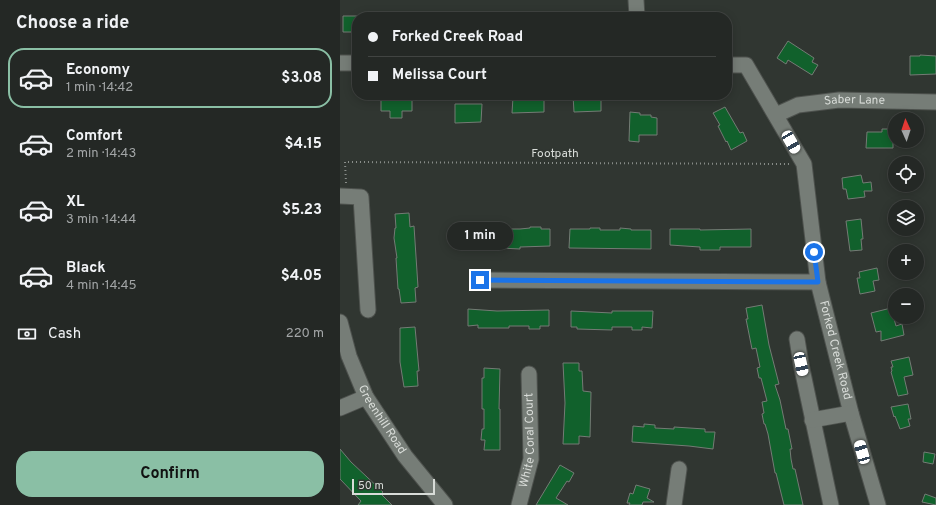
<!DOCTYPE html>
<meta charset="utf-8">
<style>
:root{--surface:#242825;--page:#303432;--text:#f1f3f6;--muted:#a3a6a7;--line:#414442;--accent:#8abfa5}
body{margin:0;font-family:Overpass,sans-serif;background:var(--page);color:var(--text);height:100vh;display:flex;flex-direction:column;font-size:15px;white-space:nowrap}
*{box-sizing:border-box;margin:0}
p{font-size:13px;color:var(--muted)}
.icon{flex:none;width:22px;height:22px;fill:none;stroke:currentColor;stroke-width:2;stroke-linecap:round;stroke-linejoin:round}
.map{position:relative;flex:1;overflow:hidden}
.side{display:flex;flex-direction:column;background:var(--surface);width:340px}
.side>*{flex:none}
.hud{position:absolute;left:12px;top:12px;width:380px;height:88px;border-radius:16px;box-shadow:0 2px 10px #0003,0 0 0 1px var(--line);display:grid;align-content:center;height:88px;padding:0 16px;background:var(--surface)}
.needle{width:26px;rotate:357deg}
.fabs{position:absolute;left:548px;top:112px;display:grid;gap:8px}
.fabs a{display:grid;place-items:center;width:36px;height:36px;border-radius:50%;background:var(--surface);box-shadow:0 2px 10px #0003,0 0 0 1px var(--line);font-size:20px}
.scale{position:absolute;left:12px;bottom:10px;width:83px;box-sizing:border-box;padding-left:4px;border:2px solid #d8dcd8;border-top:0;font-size:11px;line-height:14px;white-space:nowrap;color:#d8dcd8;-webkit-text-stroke:3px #303631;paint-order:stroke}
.end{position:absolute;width:18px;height:18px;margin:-9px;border:5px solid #1a73e8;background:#fff;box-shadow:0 0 0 2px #fff}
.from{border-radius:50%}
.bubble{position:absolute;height:28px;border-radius:14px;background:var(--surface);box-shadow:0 2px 10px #0003,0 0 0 1px var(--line);font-size:13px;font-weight:700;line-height:28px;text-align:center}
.car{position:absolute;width:12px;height:24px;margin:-12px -6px;border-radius:5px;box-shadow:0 0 3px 1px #0007;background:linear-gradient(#fff 24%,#345 0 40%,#fff 0 76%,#345 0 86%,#fff 0)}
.hud b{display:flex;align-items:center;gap:14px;height:38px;font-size:15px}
.hud b+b{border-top:1px solid var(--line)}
.hud i{width:10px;height:10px;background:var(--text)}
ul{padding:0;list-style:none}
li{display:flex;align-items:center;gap:12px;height:60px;margin:0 8px 6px;padding:0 8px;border:2px solid transparent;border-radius:16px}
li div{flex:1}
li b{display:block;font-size:15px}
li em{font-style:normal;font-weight:700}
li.on{border-color:var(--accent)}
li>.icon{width:36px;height:36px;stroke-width:1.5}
h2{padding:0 16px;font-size:18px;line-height:48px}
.pay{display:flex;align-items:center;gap:10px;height:44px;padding:0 16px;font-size:15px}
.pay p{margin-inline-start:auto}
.cta{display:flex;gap:8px;margin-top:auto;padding:8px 16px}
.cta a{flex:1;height:46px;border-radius:16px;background:var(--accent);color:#111;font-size:16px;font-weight:700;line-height:46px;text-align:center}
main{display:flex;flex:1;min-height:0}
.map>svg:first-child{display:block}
.building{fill:#11612c;stroke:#747b75}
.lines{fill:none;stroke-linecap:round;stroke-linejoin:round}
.minor-casing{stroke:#4e524e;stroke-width:17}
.path{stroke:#8a8f8b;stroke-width:2;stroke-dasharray:1 3;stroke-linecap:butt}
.minor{stroke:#767d77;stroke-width:15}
.route{stroke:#1a73e8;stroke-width:5}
.labels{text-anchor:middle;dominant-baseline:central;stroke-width:3;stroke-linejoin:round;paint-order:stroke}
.street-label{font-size:12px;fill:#d8dcd8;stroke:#303631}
</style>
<main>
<section class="side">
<h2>Choose a ride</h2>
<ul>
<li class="on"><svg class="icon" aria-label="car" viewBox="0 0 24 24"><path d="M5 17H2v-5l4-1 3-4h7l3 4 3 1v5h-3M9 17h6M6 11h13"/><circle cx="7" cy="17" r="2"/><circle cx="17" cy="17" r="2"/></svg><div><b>Economy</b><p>1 min · 14:42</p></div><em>$3.08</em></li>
<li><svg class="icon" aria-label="car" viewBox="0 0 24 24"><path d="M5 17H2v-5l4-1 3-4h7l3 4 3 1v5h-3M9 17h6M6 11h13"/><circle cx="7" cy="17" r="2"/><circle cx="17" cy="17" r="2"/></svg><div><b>Comfort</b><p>2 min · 14:43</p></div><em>$4.15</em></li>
<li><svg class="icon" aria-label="car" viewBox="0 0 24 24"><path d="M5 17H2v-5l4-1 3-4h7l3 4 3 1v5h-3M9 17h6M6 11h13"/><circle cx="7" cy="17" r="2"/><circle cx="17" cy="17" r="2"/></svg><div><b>XL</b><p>3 min · 14:44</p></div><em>$5.23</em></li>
<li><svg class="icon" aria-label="car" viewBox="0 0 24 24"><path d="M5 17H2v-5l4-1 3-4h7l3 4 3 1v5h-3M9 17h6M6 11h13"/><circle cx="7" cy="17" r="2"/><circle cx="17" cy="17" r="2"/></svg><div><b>Black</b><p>4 min · 14:45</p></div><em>$4.05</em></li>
</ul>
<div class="pay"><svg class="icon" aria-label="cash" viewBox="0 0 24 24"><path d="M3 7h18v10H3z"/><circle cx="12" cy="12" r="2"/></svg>Cash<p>220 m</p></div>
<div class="cta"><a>Confirm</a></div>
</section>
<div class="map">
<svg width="596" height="505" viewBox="0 0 596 505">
<rect width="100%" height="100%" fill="#303631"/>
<path class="building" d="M3,16h14v16h-14z
M448,41l26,17 -2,4 6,3 -6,10 -24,-15 -2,4 -9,-6z
M580,55l16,1v18l-26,1v-19h10z
M233,95h28v16l-27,1z
M41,96h31v15h-10v7h-12v-7h-9z
M173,97l31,2v13l-32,1z
M115,104h27l-1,18 -26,1z
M385,107l15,26 3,-1 4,9 -16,9 -4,-9 -1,1 -8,-16 2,-1 -7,-12z
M290,112l10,1v2h11v2l6,1v17h-18v7l-10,-1z
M542,129h11v19h-27l1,-16h15z
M521,175l2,8 8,-1 1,9h-8l1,6 -17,2 -2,-10h-3l-1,-11z
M69,213l1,14 4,-1 4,61 -3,1 1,14 -15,1 -2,-14h-1l-2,-31h1l-3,-20 1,-10h1l-1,-14z
M521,219l2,20h-2l1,11 -12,1 -4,-30z
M139,226l21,2v1h20l10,-1v-1h11v2h9v17l-30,1v2l-20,-1v-2l-31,1v-20h10z
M250,228h10v2h20v-2l11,1v1h20v19l-82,-1 1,-19h20z
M330,229h30v1l51,-1v18h-31v3h-20v-3l-30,-2z
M537,268l2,12 -6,1 2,10 -15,3 -3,-16h3l-1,-6z
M422,305l7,40 10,39 -4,1 5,15 6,29h2l4,20h-2l1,10 2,10h2l8,36h-19l-8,-32h-1l-7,-39 -3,-10h-1l-2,-10 2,-1 -2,-11 5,-1 -6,-23h-2l-2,-10 3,-1 -4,-19 -4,1 -6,-30h2l-2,-11z
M551,308l5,18 6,-2 2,11 -23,6v-10l-5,1 -5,-19z
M128,309l29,2 52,-1v16h-9v3h-11v-3h-20v2h-31v-3l-10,1z
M231,311l41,2v-2h41l-1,17 -10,-1v3h-10v-3h-20v3l-35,-1v-2h-6z
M75,327l4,44h-2l1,15 -14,1 -4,-25v-34z
M569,357l4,18 -9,2 4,17 -10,2 -7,-24 1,-1 -1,-4h2l-2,-6z
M223,363h16v8h3l1,20 8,1 -1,45 -11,-1v8h-16l2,-41z
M144,368l16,1 -1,40h1v41h-16l1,-10h-4l1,-11h2v-20h-2v-31h2z
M568,404l3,15h-3l2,7 -10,3 -5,-13 -1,1 -3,-10z
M304,424l11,1v3l19,1v-2l31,2v3h10l-2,17 -24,-3 -57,-4 1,-16 11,1z
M0,449l11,13 32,30 -2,2 11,11h-34l3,-4 -21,-22z
M584,452l11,2 -2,10 -10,-2z
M220,465l14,8 -5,9 -2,-1 -11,17 12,7h-32z
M296,485l14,4 -3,9 7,4h-11l-1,3h-13l1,-2h-3l3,-10 3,1z
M585,494l11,4v7l-14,-3z"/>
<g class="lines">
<defs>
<g id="minor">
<path d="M296,0l1,17"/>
<path d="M0,63h17"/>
<path id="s1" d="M387,65h19l58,99 14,118 33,131 27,92"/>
<path id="s2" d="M436,115l22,-10 41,-5 97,2"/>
<path d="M0,196l21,1 7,113"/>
<path d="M140,280l338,2"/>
<path id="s3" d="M0,322l9,34 17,41 39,59 40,49"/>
<path d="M457,339l4,25 30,141"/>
<path d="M0,408l26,-11"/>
<path d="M472,420l39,-7"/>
<path id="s4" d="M179,505l12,-46 -2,-85"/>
<path d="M334,505l5,-36"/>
</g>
</defs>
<use href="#minor" class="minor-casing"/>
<path class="path" d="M6,183l-1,-21 444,2"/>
<use href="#minor" class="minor"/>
</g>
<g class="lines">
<path class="route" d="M140,280l338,2 -4,-30"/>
</g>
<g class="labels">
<g class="street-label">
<text stroke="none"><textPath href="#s2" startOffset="81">Saber Lane</textPath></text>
<text x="215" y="154">Footpath</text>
<text stroke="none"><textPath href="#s1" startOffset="323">Forked Creek Road</textPath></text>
<text stroke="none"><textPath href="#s3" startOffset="107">Greenhill Road</textPath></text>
<text stroke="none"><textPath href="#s4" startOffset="66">White Coral Court</textPath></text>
</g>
</g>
</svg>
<div class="fabs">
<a><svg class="needle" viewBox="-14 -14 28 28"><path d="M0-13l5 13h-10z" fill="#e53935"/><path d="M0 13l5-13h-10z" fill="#a3a6a7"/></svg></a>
<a><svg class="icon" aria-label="locate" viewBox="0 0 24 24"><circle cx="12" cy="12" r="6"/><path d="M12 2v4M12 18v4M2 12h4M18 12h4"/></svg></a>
<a><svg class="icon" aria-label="layers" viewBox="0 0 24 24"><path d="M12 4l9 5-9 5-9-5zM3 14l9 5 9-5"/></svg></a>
<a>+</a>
<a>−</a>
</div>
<div class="scale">50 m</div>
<i class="end from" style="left:474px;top:252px"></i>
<i class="end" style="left:140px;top:280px"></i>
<div class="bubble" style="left:107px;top:222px;width:66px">1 min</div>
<i class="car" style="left:451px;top:142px;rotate:150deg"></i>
<i class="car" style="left:461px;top:364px;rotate:168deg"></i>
<i class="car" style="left:522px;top:452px;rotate:344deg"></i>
<div class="hud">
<b><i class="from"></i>Forked Creek Road</b>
<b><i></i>Melissa Court</b>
</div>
</div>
</main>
